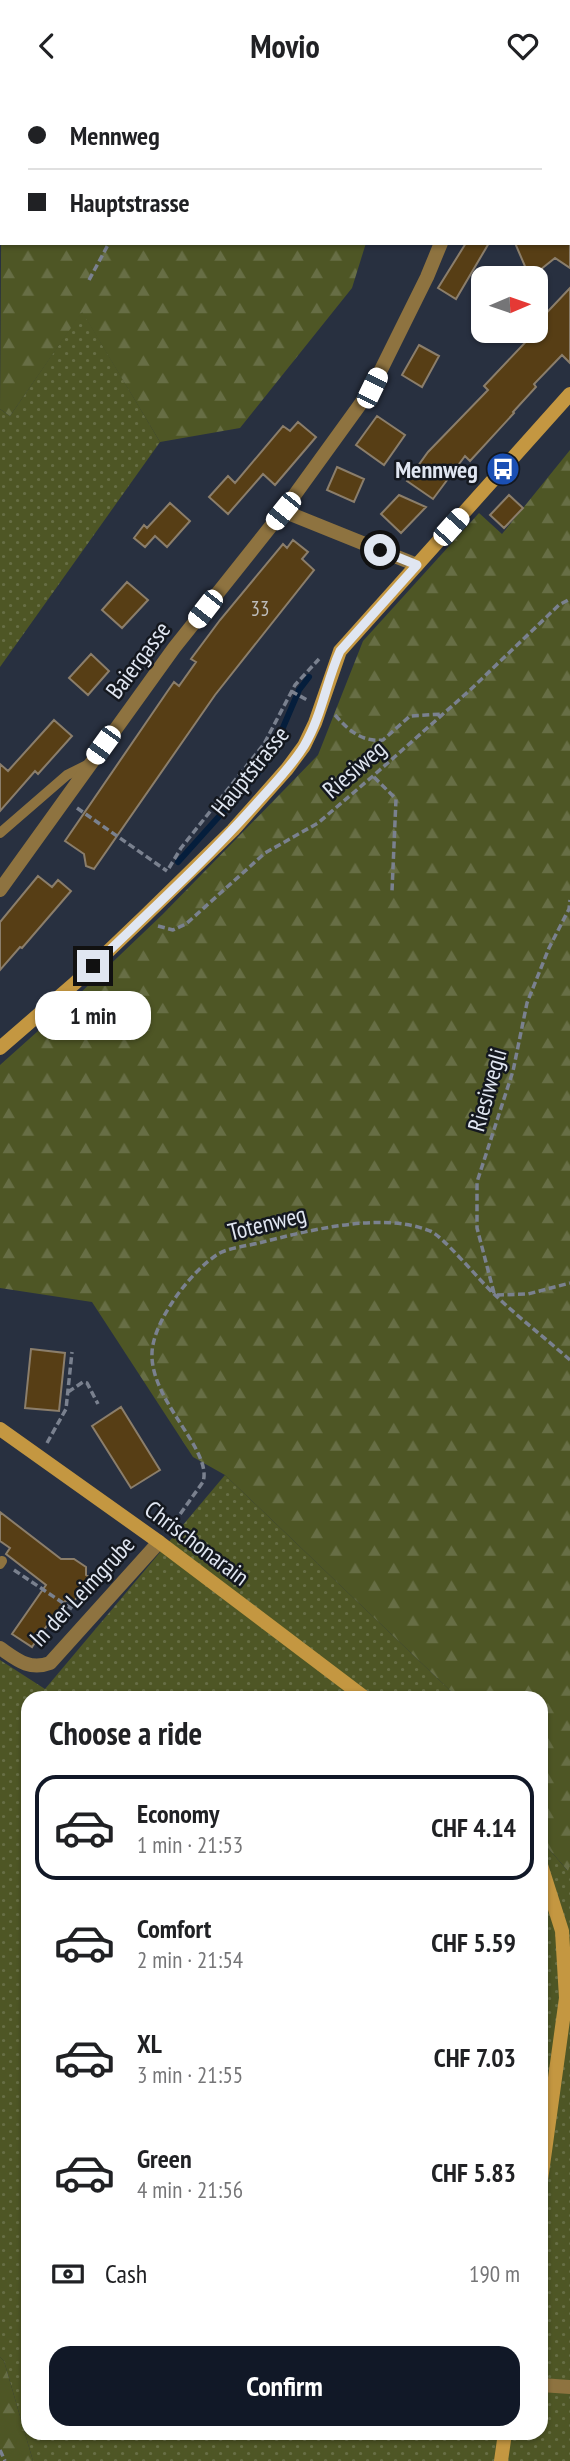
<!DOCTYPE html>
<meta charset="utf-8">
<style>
:root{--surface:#fff;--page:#f2f2f2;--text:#202124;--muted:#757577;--line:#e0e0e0;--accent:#111827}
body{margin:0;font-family:"PT Sans Narrow",sans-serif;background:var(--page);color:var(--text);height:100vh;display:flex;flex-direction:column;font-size:26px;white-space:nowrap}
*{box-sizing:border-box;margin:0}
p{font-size:23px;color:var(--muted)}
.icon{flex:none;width:38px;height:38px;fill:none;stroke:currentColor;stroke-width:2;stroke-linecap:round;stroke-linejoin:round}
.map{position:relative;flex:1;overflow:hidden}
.details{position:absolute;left:21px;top:1600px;width:527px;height:749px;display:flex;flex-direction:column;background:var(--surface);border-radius:21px;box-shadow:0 2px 5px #0004}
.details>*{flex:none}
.hud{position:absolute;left:0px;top:0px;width:570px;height:154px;box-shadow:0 2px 5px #0004;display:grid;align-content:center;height:154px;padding:0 28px;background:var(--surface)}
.needle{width:46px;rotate:88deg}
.tools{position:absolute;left:471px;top:175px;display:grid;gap:14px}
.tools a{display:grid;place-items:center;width:77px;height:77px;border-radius:14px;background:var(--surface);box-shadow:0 2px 5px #0004;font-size:35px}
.end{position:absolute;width:32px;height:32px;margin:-16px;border:9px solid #e0e6f1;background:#111;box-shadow:0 0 0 4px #111}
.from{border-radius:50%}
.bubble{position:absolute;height:49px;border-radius:21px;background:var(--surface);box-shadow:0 2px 5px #0004;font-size:23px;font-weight:700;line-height:49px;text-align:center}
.car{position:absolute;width:21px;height:42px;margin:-21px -10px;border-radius:9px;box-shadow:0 0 5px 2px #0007;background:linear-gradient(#fff 24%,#345 0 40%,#fff 0 76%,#345 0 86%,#fff 0)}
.hud b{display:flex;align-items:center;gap:24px;height:66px;font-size:26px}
.hud b+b{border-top:2px solid var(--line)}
.hud i{width:18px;height:18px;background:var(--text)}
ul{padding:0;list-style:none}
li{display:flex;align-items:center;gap:21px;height:105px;margin:0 14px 10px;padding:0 14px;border:4px solid transparent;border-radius:21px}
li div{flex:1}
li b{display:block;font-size:26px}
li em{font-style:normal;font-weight:700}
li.current{border-color:var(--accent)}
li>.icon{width:63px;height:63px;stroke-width:1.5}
h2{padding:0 28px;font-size:32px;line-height:84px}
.pay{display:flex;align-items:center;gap:18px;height:77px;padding:0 28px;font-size:26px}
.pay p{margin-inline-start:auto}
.action{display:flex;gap:14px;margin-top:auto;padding:14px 28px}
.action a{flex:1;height:80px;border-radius:21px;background:var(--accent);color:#fff;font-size:28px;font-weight:700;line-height:80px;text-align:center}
header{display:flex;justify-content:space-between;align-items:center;height:91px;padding:0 28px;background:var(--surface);font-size:32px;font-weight:700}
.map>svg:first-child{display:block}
.grass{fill:url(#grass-dots)}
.forest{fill:url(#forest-firs)}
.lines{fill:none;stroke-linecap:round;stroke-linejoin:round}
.stream{stroke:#051e3c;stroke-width:6}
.building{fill:#573e15;stroke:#8b7e6b;stroke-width:2}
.path{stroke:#7a818f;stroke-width:3.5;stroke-dasharray:7 3.5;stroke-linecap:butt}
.lane{stroke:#8e7340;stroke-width:10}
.street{stroke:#8e7340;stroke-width:14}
.secondary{stroke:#c49741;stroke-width:14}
.route{stroke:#e0e6f1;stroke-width:9}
.labels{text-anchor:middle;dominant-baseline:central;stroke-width:5;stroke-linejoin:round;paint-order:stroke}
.number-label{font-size:21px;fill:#bebcba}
.poi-label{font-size:24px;font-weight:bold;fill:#e0e6f1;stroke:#14181f;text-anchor:end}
.street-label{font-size:24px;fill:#e0e6f1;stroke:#14181f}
</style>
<header><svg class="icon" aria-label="back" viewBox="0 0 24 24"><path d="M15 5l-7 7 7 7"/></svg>Movio<svg class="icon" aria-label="heart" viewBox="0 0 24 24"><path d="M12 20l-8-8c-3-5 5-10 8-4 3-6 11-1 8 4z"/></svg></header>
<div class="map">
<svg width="570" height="2370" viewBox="0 0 570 2370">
<defs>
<pattern id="grass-dots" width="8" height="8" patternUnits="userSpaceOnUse" patternTransform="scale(1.75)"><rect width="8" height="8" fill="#4e5625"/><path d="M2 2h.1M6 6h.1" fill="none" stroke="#676e45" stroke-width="1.8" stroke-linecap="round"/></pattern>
<pattern id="forest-firs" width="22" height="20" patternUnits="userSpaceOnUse" patternTransform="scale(1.75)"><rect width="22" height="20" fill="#4e5625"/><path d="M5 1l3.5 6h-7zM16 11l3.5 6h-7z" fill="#676e45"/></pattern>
</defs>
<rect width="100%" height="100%" fill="#283040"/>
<path class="grass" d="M82,220l78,131 -160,225v-258l10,7z
M225,1384l232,222h-429v736h513v-593l26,30 3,-5v596h-537l-29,-100 -4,-4v-697l45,29z"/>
<path class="forest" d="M1,0h410l-408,2z
M2,23v129h364l-14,45 -112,140 -80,14 -78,-130 -72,104 -10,-7z
M570,359v1415l-2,6 -27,-31v-143h-84l-232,-222 -32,-18 -101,-155 -92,-14v-223l75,-67 88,-84 155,-159 45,-114 116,-128 23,21z
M0,2266l4,4 29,100h-33z"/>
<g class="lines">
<path class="stream" d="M178,771l80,-89 15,-22 26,-61 10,-13"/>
</g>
<path class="building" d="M466,152h23l-33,56 -18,-11z
M515,152h55v25l-15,-10 -25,20z
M570,197v75l-8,-8 -28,29 2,3 -23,25 1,1 -44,48 -5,-5 -32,43 -26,-18 21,-29 60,-62 -4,-4 52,-55v-7z
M419,254l20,11 -17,31 -20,-12z
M377,325l28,19 -21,30 -28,-20z
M298,331l18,15 -41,48 -12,-11 -35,40 -19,-17 19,-21 7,7 48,-57 7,5z
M337,376l27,12 -10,23 -27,-12z
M399,404l27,12 -25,26 -20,-19z
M509,404l14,13 -19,20 -14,-13z
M170,412l20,18 -23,26 -12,-11 -10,11 -11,-9 10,-13 3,3z
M293,449l15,12 -6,7 12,11 -99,125 -121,174 -8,-3 -2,-12 -19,-13 102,-149 7,-10 5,4 17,-24 -5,-3 29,-39 63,-76 4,4z
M127,491l21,18 -26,28 -20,-18z
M91,563l18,17 -21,24 -19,-17z
M54,629l18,16 -34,38 -3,-3 -35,40v-47l8,7z
M38,785l14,11 6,-7 13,11 -49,57 -2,-1 -20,23v-48z
M31,1258l34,4 -6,58 -34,-3z
M121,1316l39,63 -29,18 -39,-62z
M0,1421l61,47h13l12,8v8l5,3 -19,26 -6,-4 -23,31 2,7 -9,3 -4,6 -20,-13 34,-49 -40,-31 4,-6 -10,-7z"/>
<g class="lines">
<path class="path" d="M175,0v2
M89,189l20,-37
M291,600l16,9
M335,624c14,16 27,27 48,25l27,-24 32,-2
M374,686l22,22 -4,92
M77,717l90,63
M169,777l12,-20 83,-104 31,-59 24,-26
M158,835l15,4 13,-6 79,-71 53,-30 55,-47 96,-85 90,-86 11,-6
M494,1202l-17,-65v-46l36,-111 14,-68 22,-55 20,-39 1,-9
M497,1204l31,-1 42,-11
M68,1301l15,-10 4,1 11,21
M47,1352l19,-34 6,-57
M168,1440l35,-49c10,-32 -53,-81 -51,-129 1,-32 39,-82 66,-99 10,-6 28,-8 41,-11 48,-12 122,-32 171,-12 12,4 51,51 64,63 24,23 51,44 76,66
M14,1479l61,41
M0,2359l5,11"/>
<path class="lane" d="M0,742l67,-58 22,-11
M0,1473l2,-3"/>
<path class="street" d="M542,0l1,2
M496,2v-2
M569,30l1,1
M283,420l134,54
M0,799l174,-242 109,-137 89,-123 55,-111 14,-34
M0,1557c16,11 29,23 50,15l109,-121
M541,2294l29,2"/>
<path class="secondary" d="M0,957l75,-65 70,-67 88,-86 54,-61 17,-23 11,-23 25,-72 230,-257
M0,1338l159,113 205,155
M541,1774l21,66 4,67 -25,182
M501,2370l4,-28"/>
</g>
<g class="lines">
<path class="route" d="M93,875c55,-53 112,-105 163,-162 17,-19 35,-37 48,-58 18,-30 22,-64 36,-95l77,-86 -37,-15"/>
</g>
<defs>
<symbol id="bus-disc" viewBox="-11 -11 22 22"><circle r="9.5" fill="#1a4fb4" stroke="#14181f"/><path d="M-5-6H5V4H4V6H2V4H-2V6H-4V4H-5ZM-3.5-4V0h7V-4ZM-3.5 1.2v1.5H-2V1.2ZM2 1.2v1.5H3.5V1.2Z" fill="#fff"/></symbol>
</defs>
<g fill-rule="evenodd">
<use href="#bus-disc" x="484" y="359" width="38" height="38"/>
</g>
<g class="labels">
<g class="number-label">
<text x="260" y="517">33</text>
</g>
<g class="poi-label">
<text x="478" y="378">Mennweg</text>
</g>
<g class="street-label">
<text transform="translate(138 569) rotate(-53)">Baiergasse</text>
<text transform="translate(354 678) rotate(-41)">Riesiweg</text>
<text transform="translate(250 680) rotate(-51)">Hauptstrasse</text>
<text transform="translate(487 999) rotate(-74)">Riesiwegli</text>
<text transform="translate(267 1132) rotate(-14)">Totenweg</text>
<text transform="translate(197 1452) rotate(37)">Chrischonarain</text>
<text transform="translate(82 1500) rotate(-47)">In der Leimgrube</text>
</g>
</g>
</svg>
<div class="tools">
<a><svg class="needle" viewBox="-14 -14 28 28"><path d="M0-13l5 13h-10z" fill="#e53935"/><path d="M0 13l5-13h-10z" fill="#757577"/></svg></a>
</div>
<i class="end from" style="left:380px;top:459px"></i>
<i class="end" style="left:93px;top:875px"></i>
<div class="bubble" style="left:35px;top:900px;width:116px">1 min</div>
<i class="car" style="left:372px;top:297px;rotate:26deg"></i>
<i class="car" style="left:283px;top:420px;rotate:219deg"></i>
<i class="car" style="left:451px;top:436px;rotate:42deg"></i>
<i class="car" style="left:205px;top:518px;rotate:218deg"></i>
<i class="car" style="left:103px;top:654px;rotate:216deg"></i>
<div class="hud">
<b><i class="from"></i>Mennweg</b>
<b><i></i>Hauptstrasse</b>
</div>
<section class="details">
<h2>Choose a ride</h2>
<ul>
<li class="current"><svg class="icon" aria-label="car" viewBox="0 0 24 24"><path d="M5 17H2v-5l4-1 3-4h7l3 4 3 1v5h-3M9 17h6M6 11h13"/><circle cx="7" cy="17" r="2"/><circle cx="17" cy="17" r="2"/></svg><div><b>Economy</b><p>1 min · 21:53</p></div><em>CHF 4.14</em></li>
<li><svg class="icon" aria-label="car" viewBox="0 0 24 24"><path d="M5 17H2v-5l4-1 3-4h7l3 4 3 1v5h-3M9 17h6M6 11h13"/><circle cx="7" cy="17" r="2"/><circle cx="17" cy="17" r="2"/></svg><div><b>Comfort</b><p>2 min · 21:54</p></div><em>CHF 5.59</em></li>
<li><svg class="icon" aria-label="car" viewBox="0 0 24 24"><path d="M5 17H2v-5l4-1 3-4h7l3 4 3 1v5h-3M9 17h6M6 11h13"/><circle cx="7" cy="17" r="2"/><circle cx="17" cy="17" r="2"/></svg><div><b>XL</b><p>3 min · 21:55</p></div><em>CHF 7.03</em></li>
<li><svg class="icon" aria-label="car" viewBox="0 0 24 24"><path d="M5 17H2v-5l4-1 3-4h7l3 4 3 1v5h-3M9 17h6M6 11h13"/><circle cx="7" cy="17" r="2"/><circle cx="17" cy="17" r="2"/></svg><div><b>Green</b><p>4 min · 21:56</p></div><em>CHF 5.83</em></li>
</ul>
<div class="pay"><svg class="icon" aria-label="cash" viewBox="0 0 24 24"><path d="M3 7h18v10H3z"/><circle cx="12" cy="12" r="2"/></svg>Cash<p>190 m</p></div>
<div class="action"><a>Confirm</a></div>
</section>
</div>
